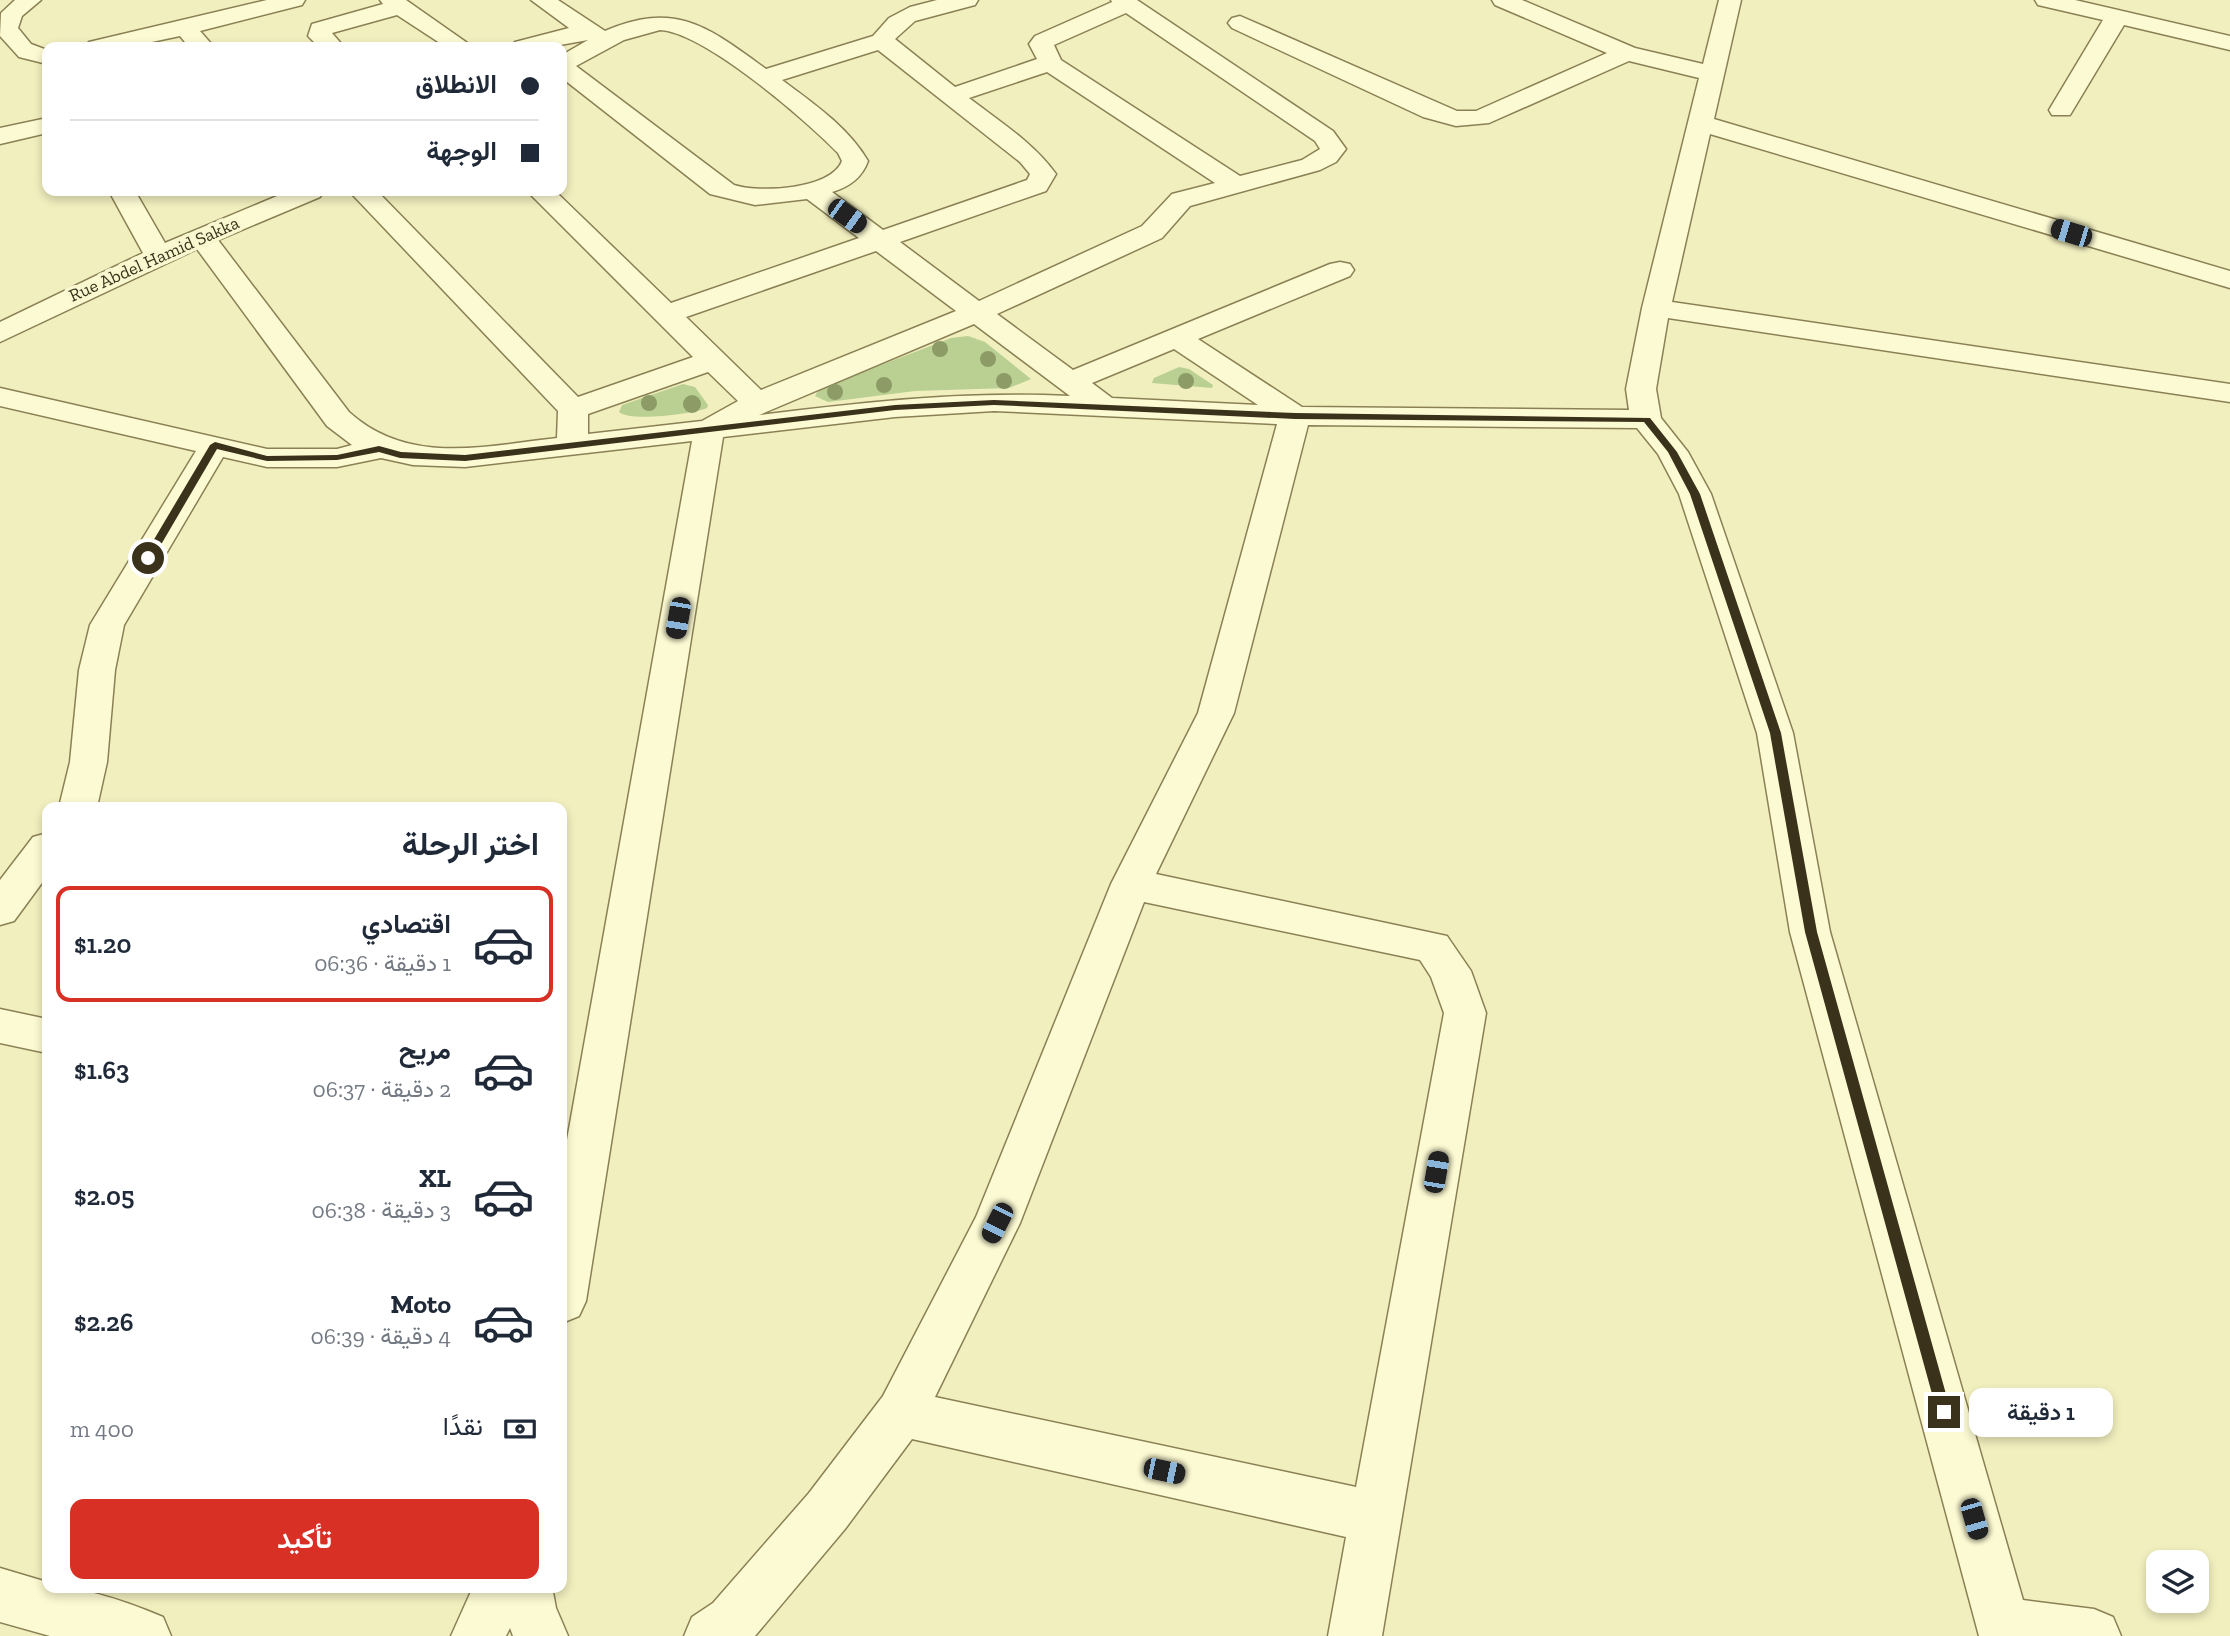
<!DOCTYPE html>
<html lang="ar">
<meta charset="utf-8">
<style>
:root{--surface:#fff;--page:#f6f6f7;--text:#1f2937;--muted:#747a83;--line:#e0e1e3;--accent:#d93025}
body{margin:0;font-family:"Zilla Slab",Vazirmatn,serif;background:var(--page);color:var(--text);direction:rtl;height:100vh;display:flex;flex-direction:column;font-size:26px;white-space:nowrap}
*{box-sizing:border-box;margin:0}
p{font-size:23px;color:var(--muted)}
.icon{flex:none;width:38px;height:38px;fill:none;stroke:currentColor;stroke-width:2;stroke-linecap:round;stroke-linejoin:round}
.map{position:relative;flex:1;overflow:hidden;direction:ltr}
.panel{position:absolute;left:42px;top:802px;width:525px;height:791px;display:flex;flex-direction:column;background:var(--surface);border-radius:14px;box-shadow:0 4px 10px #0003;direction:rtl}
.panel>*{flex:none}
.hud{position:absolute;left:42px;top:42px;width:525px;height:154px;border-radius:14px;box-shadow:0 4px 10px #0003;direction:rtl;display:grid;align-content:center;height:154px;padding:0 28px;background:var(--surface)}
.controls{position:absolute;left:2146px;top:1550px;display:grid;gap:14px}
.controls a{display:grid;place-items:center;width:63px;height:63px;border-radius:14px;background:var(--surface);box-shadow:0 4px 10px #0003;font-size:35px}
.end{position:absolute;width:32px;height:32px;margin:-16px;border:9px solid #3a321b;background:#fff;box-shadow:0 0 0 4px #fff}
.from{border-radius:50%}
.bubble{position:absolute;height:49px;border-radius:14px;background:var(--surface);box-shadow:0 4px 10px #0003;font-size:23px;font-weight:600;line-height:49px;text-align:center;direction:rtl}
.car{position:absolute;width:21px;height:42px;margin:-21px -10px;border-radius:9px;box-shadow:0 0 5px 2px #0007;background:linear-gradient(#222 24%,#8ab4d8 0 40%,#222 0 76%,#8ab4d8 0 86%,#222 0)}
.hud b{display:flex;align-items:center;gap:24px;height:66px;font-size:26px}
.hud b+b{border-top:2px solid var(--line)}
.hud i{width:18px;height:18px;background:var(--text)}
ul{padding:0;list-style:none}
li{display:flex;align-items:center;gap:21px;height:116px;margin:0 14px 10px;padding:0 14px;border:4px solid transparent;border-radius:14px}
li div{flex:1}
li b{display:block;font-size:26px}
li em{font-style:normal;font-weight:600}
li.current{border-color:var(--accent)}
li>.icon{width:63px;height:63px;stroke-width:1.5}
h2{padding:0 28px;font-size:32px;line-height:84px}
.pay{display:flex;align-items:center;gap:18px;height:77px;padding:0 28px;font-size:26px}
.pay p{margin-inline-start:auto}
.button{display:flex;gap:14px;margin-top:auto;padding:14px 28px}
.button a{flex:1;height:80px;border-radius:14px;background:var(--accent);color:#fff;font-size:28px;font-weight:600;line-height:80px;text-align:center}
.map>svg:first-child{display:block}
.green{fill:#b9d092}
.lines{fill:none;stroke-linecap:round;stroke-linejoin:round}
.minor-casing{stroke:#8b8055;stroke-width:3}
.minor{fill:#fcfad2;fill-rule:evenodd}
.tree{fill:#8d9c67}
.route{fill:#3a321b}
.labels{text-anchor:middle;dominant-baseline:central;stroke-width:7;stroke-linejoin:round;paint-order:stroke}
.far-street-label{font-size:18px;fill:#3a321b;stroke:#f8f7cf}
</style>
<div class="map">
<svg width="2230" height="1636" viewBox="0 0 2230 1636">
<rect width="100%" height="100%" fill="#f1efbe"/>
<path class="green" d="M968,336l17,6 46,37 -22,9 -94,3 -87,11 -13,-6 4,-7 132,-51z
M1179,367l10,2 24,16 -1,3 -60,-5 2,-5z
M683,384l12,3 13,18 -1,3c-14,6 -77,14 -88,4l3,-7z"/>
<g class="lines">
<defs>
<path id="minor" d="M15,0h26l-19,16 -4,12 13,16 16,6v14l-28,-7 -19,-21 1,-23z
M267,0h38l-3,5 -102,26 14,16h-25l-9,-11 -52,11h-43l4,-5z
M380,0h26l67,47h-27l-49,-32 -65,18 12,14h-25l-11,-11 4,-12 71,-20z
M531,0h27l47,31c72,-31 104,-3 161,38l107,-33 16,-18 21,-11 27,-7h41l-3,5 -60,16 -20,18 60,48 82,-28 -8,-15 6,-8 77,-34 -1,-2h26l196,131 13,18 -10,13 -16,8 -130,36 -28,32 -165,76 76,56 257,-106 10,-2 10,2 4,6 -4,6 -152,63 104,68 327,3 -3,-21 16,-81 57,-230 -70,-17 -140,62 -33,3 -33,-9 -191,-89 -4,-5 4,-5 8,-2 217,95h19l131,-58 -112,-48 -3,-5h30l113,48 68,16 16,-64h22l-27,119 516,152v17l-520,-154 -38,168 558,82v18l-562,-84 -12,71 5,29 27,34 23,42 82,239 37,199 193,668 71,9 19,8 8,19h-142l-189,-704 -33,-199 -78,-239 -21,-40 -21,-26 -329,-3 -74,288 -78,161 291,62 24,35 15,42 -104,623h-54l18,-99 -434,-98 -67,90 -90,107h-71l8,-19 21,-14 96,-110 74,-97 93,-179 135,-333 87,-171 79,-289 -283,-13 -99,6 -172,20 -137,864 -7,15 -17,7v-155l130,-727 -227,26 -52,-2 -32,-7 -44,9h-70l-44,-10 -99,168 -9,45 -8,92 -10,45h-38l11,-45 9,-92 11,-45 106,-174 -196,-45v-18l267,61h70l15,-4 -25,-19 -130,-177 -197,93v-20l143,-69 -34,-62h26l30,52 124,-52h35l-4,6 -102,43 131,172c60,54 135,34 208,26l1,-27 -209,-220h28l201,206 115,-40 -166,-166h28l116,112 188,-65 -52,-39 -52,6 -45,-11 -148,-116v-23l26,-15 -39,7h-38l4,-5 54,-14zM1126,13l189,128 5,8 -18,11 -62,16 -179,-116 -7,-15zM660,30c44,2 146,90 178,123l4,8c-11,29 -84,32 -108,24l-158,-119 48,-26zM878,50l142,112 10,12 -3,6 -144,50 -51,-38c17,-5 30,-14 36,-31 -20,-34 -55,-58 -86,-81zM1047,72l168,111 -43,11 -30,32 -163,75 -79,-59 146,-51 10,-17c-22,-31 -57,-53 -87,-76zM876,251l80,60 -195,79 -75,-73zM974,324l96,72c-108,-5 -204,6 -311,19zM1174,349l84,56 -146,-7 -20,-15zM708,372l30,29 -36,20 -114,13v-20zM1144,902l276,58 11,17 13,36 -88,474 -421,-90 85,-174z
M2035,0h40l155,36v14l-106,-25 -54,90h-18l-3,-5 54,-90 -65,-15z
M47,118v15l-47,11v-16z
M47,833v43l-33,45 -14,4v-45l33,-43z
M0,1009l47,10v34l-47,-10z
M0,1568l47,14v5c39,0 81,15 116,30l8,19h-121l-50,-14z
M473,1587h79l4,21 12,28h-55l-3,-8 -4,8h-55z"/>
</defs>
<use href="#minor" class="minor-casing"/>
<use href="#minor" class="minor"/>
</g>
<g class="tree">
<circle cx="940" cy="349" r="8"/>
<circle cx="988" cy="359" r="8"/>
<circle cx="1004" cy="381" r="8"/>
<circle cx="1186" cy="381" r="8"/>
<circle cx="884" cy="385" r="8"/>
<circle cx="835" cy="392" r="8"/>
<circle cx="649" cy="403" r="8"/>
<circle cx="692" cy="404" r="9"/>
</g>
<path class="route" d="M994,400l301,13 355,5 27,34 23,42 81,239 36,199 134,480 -2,5h-10l-2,-5 -132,-480 -35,-199 -80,-239 -22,-42 -24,-30 -349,-3 -301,-14 -99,5 -430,51 -65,-3 -21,-6 -42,8 -70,1 -50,-12 -65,111 -9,-2 67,-113 5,-3 52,14 70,-1 42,-9 22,6 64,3 430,-50z"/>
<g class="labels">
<g class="far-street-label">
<text transform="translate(154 259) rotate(-24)">Rue Abdel Hamid Sakka</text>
</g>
</g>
</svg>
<div class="controls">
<a><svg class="icon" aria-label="layers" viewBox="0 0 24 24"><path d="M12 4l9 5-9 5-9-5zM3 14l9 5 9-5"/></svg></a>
</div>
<i class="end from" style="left:148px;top:558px"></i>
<i class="end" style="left:1944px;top:1412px"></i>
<div class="bubble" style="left:1969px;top:1388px;width:144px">1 دقيقة</div>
<i class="car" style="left:847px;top:216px;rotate:126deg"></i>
<i class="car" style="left:2071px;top:233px;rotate:287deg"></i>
<i class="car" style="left:678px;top:618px;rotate:190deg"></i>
<i class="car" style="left:1436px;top:1172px;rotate:10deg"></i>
<i class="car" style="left:997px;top:1223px;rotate:207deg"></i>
<i class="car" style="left:1164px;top:1471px;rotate:102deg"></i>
<i class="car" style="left:1974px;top:1519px;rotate:164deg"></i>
<div class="hud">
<b><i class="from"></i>الانطلاق</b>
<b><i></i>الوجهة</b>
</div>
<section class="panel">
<h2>اختر الرحلة</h2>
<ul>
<li class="current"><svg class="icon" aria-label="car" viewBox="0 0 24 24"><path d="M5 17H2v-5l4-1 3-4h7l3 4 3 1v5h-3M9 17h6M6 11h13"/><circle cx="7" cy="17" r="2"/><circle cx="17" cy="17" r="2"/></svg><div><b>اقتصادي</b><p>1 دقيقة · 06:36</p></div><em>$1.20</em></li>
<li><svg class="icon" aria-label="car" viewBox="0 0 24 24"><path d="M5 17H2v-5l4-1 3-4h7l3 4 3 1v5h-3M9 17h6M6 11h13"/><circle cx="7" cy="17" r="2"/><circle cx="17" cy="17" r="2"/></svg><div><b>مريح</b><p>2 دقيقة · 06:37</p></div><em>$1.63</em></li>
<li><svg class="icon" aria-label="car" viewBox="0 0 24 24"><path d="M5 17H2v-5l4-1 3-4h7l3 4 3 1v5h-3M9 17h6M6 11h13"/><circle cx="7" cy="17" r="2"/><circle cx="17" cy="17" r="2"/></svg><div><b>XL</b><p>3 دقيقة · 06:38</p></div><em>$2.05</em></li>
<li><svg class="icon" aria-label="car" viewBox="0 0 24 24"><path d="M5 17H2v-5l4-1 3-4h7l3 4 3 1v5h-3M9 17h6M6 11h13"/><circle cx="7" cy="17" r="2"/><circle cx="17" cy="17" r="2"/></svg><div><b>Moto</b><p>4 دقيقة · 06:39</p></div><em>$2.26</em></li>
</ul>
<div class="pay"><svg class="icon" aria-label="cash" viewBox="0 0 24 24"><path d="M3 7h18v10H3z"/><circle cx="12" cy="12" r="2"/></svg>نقدًا<p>400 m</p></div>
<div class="button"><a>تأكيد</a></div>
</section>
</div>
